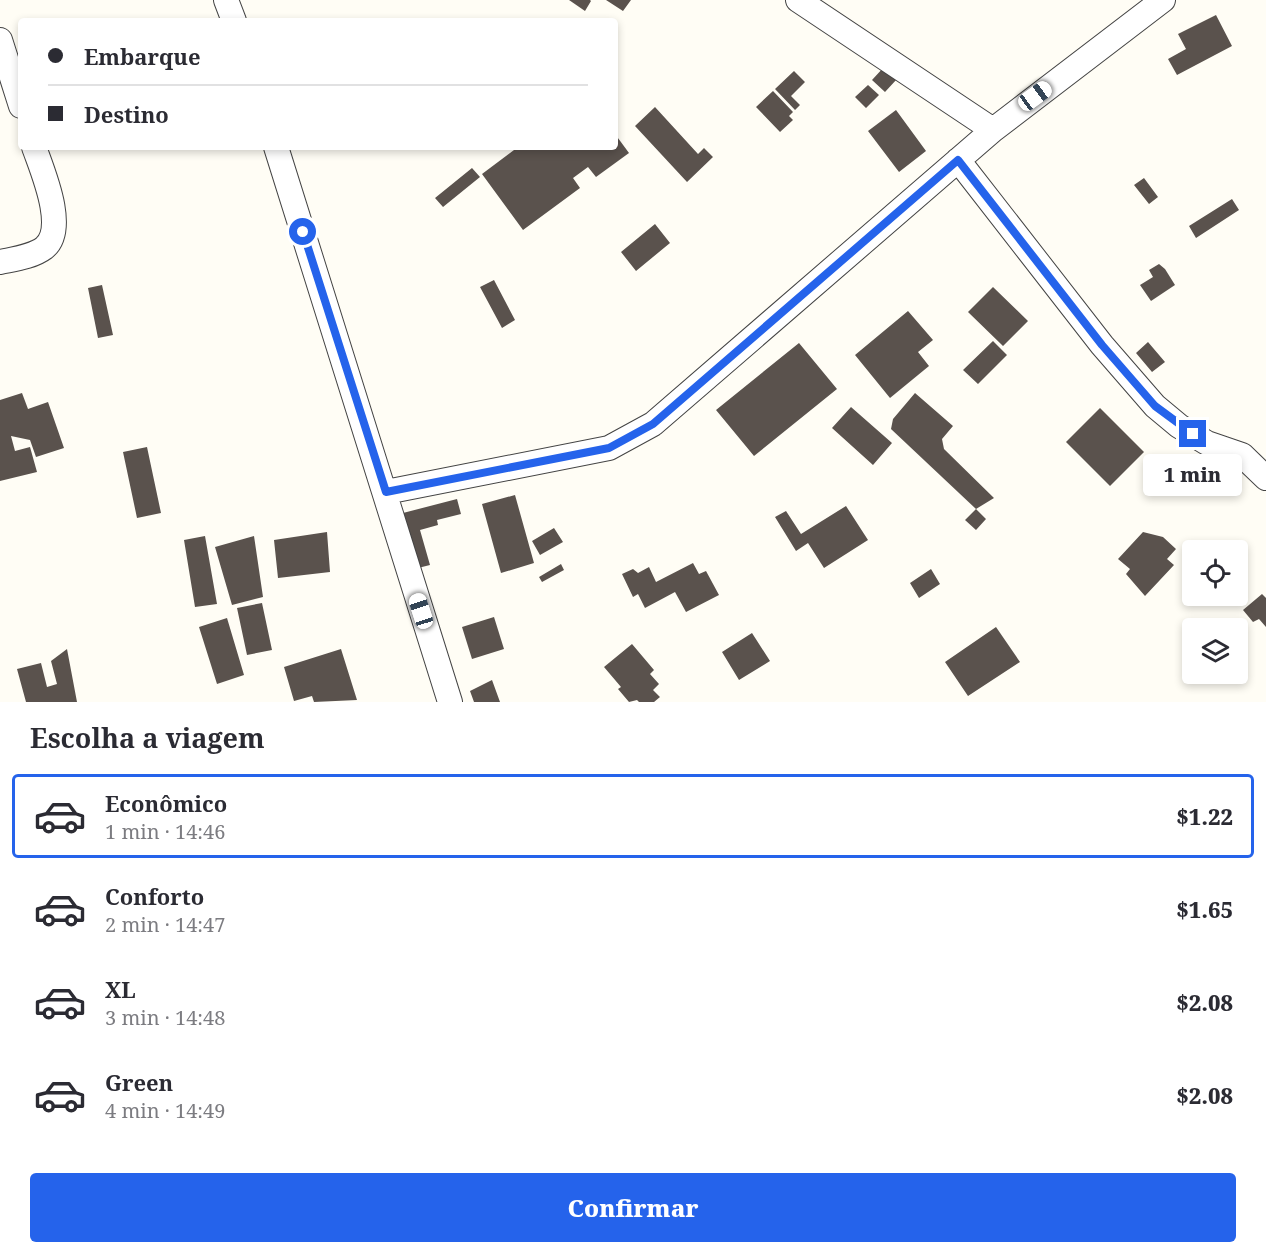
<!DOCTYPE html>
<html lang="pt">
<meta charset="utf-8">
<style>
:root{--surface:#fff;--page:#f7f7f7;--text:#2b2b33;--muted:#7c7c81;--line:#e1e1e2;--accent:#2563eb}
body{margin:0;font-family:"Noto Serif",serif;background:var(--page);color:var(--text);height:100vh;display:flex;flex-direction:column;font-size:22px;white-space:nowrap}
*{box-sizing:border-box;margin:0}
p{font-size:20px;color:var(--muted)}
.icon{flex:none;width:33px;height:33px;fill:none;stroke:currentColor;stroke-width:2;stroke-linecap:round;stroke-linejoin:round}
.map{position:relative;height:702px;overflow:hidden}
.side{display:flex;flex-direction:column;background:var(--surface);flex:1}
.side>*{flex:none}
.banner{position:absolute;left:18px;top:18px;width:600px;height:132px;border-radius:6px;box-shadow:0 3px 9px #0003;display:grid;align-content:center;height:132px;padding:0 30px;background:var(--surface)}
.controls{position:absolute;left:1182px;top:540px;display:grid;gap:12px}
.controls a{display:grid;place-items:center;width:66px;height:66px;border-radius:6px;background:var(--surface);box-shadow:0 3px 9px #0003;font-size:30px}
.end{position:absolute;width:27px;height:27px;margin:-14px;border:8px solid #2563eb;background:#fff;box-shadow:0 0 0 3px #fff}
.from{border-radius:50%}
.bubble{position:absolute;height:42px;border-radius:6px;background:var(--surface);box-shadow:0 3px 9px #0003;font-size:20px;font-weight:800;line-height:42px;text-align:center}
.car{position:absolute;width:18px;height:36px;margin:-18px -9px;border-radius:8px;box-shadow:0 0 4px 2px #0007;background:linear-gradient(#fff 24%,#345 0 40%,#fff 0 76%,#345 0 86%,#fff 0)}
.banner b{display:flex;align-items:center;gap:21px;height:57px;font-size:22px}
.banner b+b{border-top:2px solid var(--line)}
.banner i{width:15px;height:15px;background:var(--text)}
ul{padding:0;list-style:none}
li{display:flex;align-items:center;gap:18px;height:84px;margin:0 12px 9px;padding:0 18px;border:3px solid transparent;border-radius:6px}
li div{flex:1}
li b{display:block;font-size:22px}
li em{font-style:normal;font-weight:800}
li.current{border-color:var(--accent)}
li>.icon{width:54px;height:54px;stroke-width:1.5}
h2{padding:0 30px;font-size:27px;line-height:72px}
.primary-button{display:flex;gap:12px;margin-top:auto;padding:12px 30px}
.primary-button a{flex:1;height:69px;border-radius:6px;background:var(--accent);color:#fff;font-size:24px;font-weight:800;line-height:69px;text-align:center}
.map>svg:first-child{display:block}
.building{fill:#5a524d}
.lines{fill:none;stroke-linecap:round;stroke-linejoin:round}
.minor-casing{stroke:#444;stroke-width:26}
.minor{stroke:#fff;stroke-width:24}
.route{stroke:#2563eb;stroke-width:8}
</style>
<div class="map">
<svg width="1266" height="702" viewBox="0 0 1266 702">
<rect width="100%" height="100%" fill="#fffdf5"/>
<path class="building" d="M569,0h21l1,1 -6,10z
M606,0h25l-8,11z
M1216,15l16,31 -55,29 -9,-16 18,-10 -8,-15z
M884,67l13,12 -12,13 -13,-12z
M794,71l11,11 -14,14 9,9 -5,5 -20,-21z
M868,85l11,10 -13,13 -11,-11z
M773,91l20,21 -4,4 4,4 -13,12 -24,-25z
M655,107l43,47 6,-6 9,9 -26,25 -52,-56z
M896,110l30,41 -27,21 -31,-41z
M615,134l14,19 -33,24 -8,-10 -15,11 7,10 -57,42 -41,-56 36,-27h97z
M472,168l8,9 -37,30 -8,-9z
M1144,178l14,19 -9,7 -15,-19z
M1232,199l7,11 -43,28 -7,-12z
M655,224l15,19 -34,28 -15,-19z
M1159,264l6,5 10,16 -24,16 -11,-16 13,-8 -4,-7z
M494,280l21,40 -13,8 -22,-41z
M102,285l11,50 -15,3 -10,-50z
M993,287l35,34 -25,25 -35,-34z
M908,311l25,29 -15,12 11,14 -39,32 -35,-43z
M993,341l14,14 -29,29 -15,-14z
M1148,342l17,20 -13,10 -16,-19z
M799,343l38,46 -83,67 -38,-46z
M22,393l6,16 20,-7 16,46 -28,9 -6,-17 -19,-4 4,15 15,-4 7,25 -37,9v-81z
M915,393l38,33 -11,13 2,10 50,49 -18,11 -85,-80 2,-10z
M851,407l41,36 -19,22 -41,-37z
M1100,408l44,44 -34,34 -44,-44z
M147,447l14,66 -24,5 -14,-66z
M515,495l19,68 -33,10 -19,-69z
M457,499l4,15 -24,6 1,5 -18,5 10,35 -12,3 -15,-55z
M846,506l22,34 -44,28 -16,-25 -12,8 -21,-34 11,-6 15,23z
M976,509l10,10 -10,11 -11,-10z
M554,528l9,14 -23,13 -8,-14z
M327,532l3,40 -52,6 -4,-38z
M1143,532l20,5 13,12 -9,10 7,6 -29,31 -19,-22 4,-5 -12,-10z
M205,536l12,68 -22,3 -11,-67z
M254,536l9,61 -31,8 -17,-58z
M693,563l6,11 7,-3 13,24 -33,17 -11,-20 -30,16 -7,-14 -5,3 -11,-23 11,-5 5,4 11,-6 7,15z
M561,564l3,6 -22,12 -3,-5z
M931,569l9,15 -21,14 -9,-15z
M1262,594l4,4v29l-7,-8 -6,3 -10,-12z
M262,603l10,47 -25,5 -10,-47z
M494,617l10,32 -32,10 -10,-32z
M227,618l17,57 -27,9 -18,-57z
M996,627l24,35 -52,34 -23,-34z
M752,633l18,28 -31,19 -17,-28z
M632,644l22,26 -4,4 9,10 -6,6 7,7 -6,5h-15l-2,-2 -8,2 -11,-13 3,-2 -17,-20z
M67,649l10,53h-51l-9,-33 24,-6 6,24 10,-3 -6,-23z
M341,649l16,51 -43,2 -2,-6 -18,5 -10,-34z
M492,680l8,22h-26l-4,-11z"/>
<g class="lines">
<defs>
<path id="minor" d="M226,0l8,21
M798,0l195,130
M0,40l21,66
M276,147l174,555
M958,160l144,185 53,61 24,20 28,17 35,12 24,23
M0,262c14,-3 32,-5 44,-14 24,-19 -2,-78 -10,-101
M386,492l223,-44 44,-24 340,-294 170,-130"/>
</defs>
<use href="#minor" class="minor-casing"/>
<use href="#minor" class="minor"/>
</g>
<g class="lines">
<path class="route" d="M303,232l83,260 223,-44 44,-24 305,-264 144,185 53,61 38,28"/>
</g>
</svg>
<div class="controls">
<a><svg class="icon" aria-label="locate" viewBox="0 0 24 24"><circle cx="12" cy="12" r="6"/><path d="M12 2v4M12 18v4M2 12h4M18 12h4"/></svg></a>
<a><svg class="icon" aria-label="layers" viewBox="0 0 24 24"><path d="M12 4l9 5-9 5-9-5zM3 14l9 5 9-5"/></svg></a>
</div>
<i class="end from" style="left:303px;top:232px"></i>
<i class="end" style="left:1193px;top:434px"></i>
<div class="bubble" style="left:1143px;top:454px;width:99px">1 min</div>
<i class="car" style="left:1035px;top:96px;rotate:54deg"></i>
<i class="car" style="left:421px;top:611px;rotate:342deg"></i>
<div class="banner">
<b><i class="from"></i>Embarque</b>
<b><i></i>Destino</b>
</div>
</div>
<section class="side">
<h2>Escolha a viagem</h2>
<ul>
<li class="current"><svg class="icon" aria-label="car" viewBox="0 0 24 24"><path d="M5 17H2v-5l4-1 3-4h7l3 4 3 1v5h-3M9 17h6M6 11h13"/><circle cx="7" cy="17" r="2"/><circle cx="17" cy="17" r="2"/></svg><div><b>Econômico</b><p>1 min · 14:46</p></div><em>$1.22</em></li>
<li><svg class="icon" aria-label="car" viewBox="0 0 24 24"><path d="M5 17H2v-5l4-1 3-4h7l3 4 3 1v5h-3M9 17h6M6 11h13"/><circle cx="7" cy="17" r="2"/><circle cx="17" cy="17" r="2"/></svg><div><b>Conforto</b><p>2 min · 14:47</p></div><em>$1.65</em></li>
<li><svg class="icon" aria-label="car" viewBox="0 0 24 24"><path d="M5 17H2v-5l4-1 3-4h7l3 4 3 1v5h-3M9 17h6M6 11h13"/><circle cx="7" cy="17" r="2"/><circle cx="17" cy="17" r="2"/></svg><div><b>XL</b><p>3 min · 14:48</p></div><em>$2.08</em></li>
<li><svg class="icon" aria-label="car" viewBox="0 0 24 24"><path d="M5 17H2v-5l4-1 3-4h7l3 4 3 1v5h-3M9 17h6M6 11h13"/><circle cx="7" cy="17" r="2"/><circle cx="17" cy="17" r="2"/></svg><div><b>Green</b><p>4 min · 14:49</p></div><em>$2.08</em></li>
</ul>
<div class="primary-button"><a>Confirmar</a></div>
</section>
